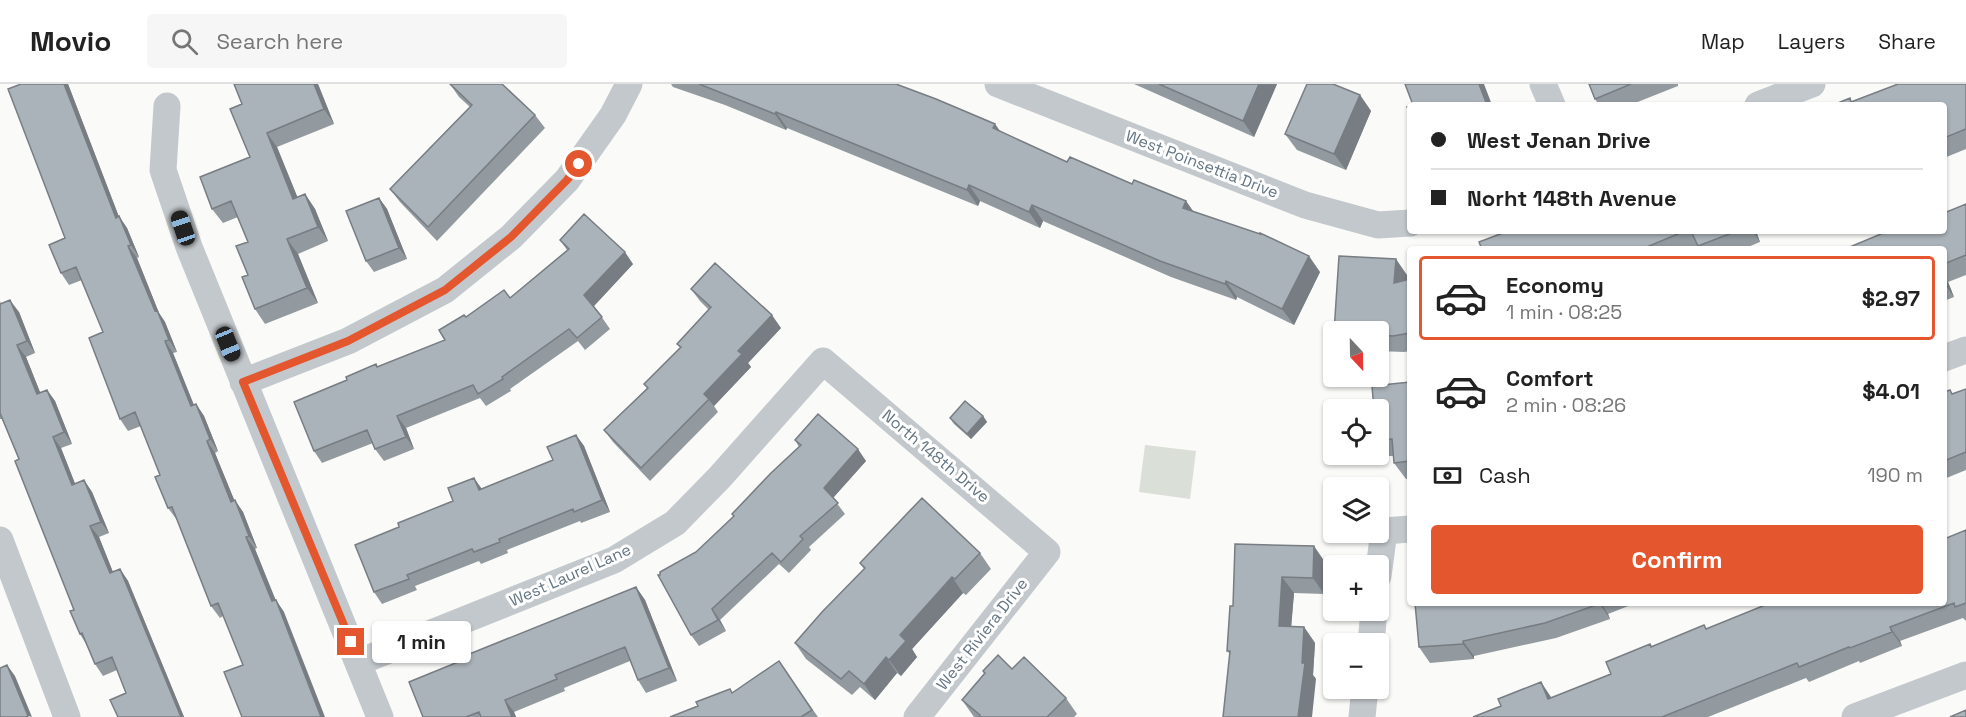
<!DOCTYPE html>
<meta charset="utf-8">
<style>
:root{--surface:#fff;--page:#f6f6f6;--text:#222;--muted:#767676;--line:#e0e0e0;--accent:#e4572e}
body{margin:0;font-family:"Space Grotesk",sans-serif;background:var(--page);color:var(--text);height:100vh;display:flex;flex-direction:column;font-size:22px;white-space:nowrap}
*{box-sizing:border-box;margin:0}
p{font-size:20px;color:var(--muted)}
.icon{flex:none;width:33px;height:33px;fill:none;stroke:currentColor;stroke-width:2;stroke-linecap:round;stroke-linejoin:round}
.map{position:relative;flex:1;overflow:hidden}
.drawer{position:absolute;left:1407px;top:162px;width:540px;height:360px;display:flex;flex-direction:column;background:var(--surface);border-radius:6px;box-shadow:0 2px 4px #0004}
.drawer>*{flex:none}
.guide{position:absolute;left:1407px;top:18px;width:540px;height:132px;border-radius:6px;box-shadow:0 2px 4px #0004;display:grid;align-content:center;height:132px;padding:0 24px;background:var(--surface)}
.needle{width:39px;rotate:158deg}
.fabs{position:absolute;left:1323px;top:237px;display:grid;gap:12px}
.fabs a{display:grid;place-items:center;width:66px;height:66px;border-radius:6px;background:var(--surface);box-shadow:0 2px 4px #0004;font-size:30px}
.end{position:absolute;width:27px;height:27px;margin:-14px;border:8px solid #e4572e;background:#fff;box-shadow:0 0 0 3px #fff}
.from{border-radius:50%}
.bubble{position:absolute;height:42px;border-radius:6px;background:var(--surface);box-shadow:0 2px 4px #0004;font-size:20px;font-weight:600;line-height:42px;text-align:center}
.car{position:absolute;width:18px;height:36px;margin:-18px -9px;border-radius:8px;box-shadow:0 0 4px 2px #0007;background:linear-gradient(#222 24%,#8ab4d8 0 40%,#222 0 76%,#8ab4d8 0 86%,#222 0)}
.guide b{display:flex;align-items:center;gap:21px;height:57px;font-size:22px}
.guide b+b{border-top:2px solid var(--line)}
.guide i{width:15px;height:15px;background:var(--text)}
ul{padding:10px 0 0;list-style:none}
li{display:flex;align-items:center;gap:18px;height:84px;margin:0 12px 9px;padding:0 12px;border:3px solid transparent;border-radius:6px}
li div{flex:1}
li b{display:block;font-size:22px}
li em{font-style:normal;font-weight:600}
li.selected{border-color:var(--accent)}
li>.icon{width:54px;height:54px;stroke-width:1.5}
.pay{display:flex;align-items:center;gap:15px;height:66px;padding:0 24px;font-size:22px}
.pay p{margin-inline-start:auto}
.cta{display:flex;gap:12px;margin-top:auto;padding:12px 24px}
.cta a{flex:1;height:69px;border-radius:6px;background:var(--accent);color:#fff;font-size:24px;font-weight:600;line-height:69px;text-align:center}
header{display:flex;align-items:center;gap:36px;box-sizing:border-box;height:84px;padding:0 30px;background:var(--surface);border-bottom:2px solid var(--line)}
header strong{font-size:28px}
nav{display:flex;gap:33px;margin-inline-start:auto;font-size:21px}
.search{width:420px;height:54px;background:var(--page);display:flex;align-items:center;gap:15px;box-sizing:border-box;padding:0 21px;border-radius:6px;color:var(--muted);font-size:22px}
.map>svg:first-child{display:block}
.green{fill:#dadfd7}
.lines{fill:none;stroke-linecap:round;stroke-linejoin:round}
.street{stroke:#c3c8cc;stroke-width:27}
.wall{fill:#929a9f}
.shaded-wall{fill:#777d82}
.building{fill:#aab3b9;stroke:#777d82;stroke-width:1.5}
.route{stroke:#e4572e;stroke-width:8}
.labels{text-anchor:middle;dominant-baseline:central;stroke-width:6;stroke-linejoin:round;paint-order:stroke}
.street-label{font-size:16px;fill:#657683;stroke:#fff}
</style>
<header>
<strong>Movio</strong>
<div class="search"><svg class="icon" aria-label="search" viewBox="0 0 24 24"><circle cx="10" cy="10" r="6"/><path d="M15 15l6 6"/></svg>Search here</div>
<nav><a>Map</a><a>Layers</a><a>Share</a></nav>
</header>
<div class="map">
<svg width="1966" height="633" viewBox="0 0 1966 633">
<rect width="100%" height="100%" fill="#fafaf8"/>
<path class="green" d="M1145,361l51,6 -6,48 -51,-7z"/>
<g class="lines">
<path class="street" d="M998,0l307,121 73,20 32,-2
M1543,0l9,21
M1758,21l54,-21
M167,22l-4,64 26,77 191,470
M1944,274l22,-8
M243,298l105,-41 97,-51 66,-53 56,-57 46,-65 16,-31
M0,456l67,177
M1378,492l6,-45 26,-2
M1371,560l3,-34
M359,578l255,-102 61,-37 45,-46 103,-116 224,191 -130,165
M1362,633l3,-29
M1855,633l111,-42"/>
</g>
<path class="wall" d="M68,0l51,133 8,11 12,29 -2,1 22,55 6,9 12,30 -4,1 21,52 2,-1 8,12 14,35 -3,2 19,47 9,12 14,36 -2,1 20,51 9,12 -41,53 -20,-49 -3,2 -9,-12 -34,-86 -9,-12 -8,-33 -19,-49 -13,5 -8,-12 -17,-87 -21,-52 -13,5 -8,-12 4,-35z
M318,0l16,40 -57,23 20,50 8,-3 10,15 13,32 -30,13 20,49 -53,21 -10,-15 -7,-34v-33l-10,-25 -15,6 -11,-14 38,-52 -20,-48z
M450,0l85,31 10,13 -108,113 -37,-39 -10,-13 80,-82 -11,-10z
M671,0h225l99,40 5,7 67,31 119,39 7,10 127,61 -26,53 -57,-28 -1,3 -65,-23 -128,-56 -3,7 -60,-27 -2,5 -191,-78 -1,2 -61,-25 -52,-18z
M1134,0h143l-23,53z
M1589,0h89v2l-48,19h-31l-4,-6z
M1966,0v65l-22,9v-53h-111l17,-7 2,4z
M1360,11l11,16 -25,59 -49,-20 -12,-16z
M379,114l8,11 20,50 -33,13 -8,-11z
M1966,120v71l-18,7 6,15 -10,4v-70z
M1508,147h248l4,11 -17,7h-44l-1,-3 -6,3h-219l8,-2z
M560,156l73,24 -39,42 16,23 -25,21 -7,-9 -68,48 1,2 -25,15 -6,-8 -74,30 8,21 -30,12 -9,-12 -2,-6 -51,20 -8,-12 33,-71 29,-16 2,3 67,-27 21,-23 44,-19 57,-48z
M1407,191v5l3,-1v72l-6,1 -26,-1v-19z
M691,205l90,39 -33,35 3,4 -37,39 4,6 -68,69 -37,-39 -9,-12 43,-42 -3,-4 36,-36 -3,-4 32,-34 -9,-9z
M0,217l1,3 18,8 16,41 -9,4 14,35 7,-2 8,11 17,43 -11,4 14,36 9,-4 8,12 17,41 -10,4 14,35 7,-3 8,12 56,136h-66l8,-24 -9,-23 -14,6 -8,-12 -9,-20 -6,-10 -6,-24 -55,-151 -17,-40h-2z
M1410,298v96l-4,1 -12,-16v-7h-6l-10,-13v-33z
M1966,305v81l-22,9v-87l9,2z
M983,332l4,6 -16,17 -17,-15 -4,-6z
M576,351l8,11 26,66 -29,11 -1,-2 -73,29 1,3 -27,11 -2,-3 -64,25 2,4 -35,14 -8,-12 25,-65 83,-38 71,-29z
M795,356l71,21 -33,37 12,16 -36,33 2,3 -22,23 -10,-9 -59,56 6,11 -27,15 -8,-11 -31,-60 36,-23 38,-35 -2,-3 67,-67z
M1966,446v91l-3,-3 -63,23 2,5 -42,17 -1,-2 -50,21 -3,-4 -98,39h-235l78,-19 60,-24 39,-30 2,2 55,-17 237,-26z
M1235,460l90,18 -1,32 -30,-1 -3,33 13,1 11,16 -2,32 3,4 -86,-25 -3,-3 6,-45z
M980,469l11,16 -25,26 -3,-2 -51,56 5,8 -16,19 -4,-3 -22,27 -15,-13 -8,8 -46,-36 -11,-16 69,-74 -4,-6z
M636,503l9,13 32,81 -31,12 -8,-13 -8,-19 -66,27 1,3 -51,21 2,5h-93l35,-55z
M1415,519h221l-28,11 2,5 -54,19 -82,18v3l-44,4 -11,-16z
M779,577l39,56h-148l62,-24z
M1012,585l54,29 11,16 -3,3h-100l-12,-17 22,-26 -1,-3z"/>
<path class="shaded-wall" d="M64,0h4l56,146 -8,-12z
M314,0h4l16,40 -10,-15z
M1259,0h18l-23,53 -11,-16z
M1479,0h5l8,21h-5z
M1360,11l11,16 -25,59 -12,-16z
M776,28l11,16 -1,2 -11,-16z
M995,40l11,16 -13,-12z
M267,49l10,14 27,66 -11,-14z
M969,101l11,16 -2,5 -11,-16z
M305,110l10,15 13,32 -10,-14z
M379,114l8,11 20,50 -8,-11z
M1186,117l11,16 -14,-9z
M1032,121l11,16 -3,7 -11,-16z
M119,132l8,12 12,29 -8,-12z
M1753,147h3l4,11z
M287,155l11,15 20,49 -11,-15z
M128,162l9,12 22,55 6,9 12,30 -8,-12 -14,-29z
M625,168l8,12 -40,43 -9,-12z
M1309,172l11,16 -26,53 -12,-16z
M1396,175l11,16 -1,24 -12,-16z
M1944,193l4,5 6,15 -10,-14z
M1226,197l11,16 -1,3 -11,-16z
M10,216l9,12 16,41 -8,-12z
M772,231l9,13 -33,35 3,4 -37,39 -10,-12 34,-43z
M165,257l8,12 26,65 -8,-12z
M17,261l9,12 19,48 -8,-11z
M47,306l8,11 17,43 -8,-12z
M196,320l8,12 14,35 -8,-12z
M397,332l9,12 8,21 -8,-12z
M983,332l4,6 -16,17 -4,-5z
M576,351l8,11 26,66 -8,-12z
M53,353l8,11 19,48 -8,-11z
M207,357l8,12 25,61 -9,-12z
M858,365l8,12 -34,38 -8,-11z
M474,394l8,11 -3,1z
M84,396l8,12 17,41 -8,-11z
M235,416l8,12 14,36 -8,-12z
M90,442l9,11 19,48 -8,-12z
M246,453l9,12 26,64 -9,-12z
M1314,462l11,16 -1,32 -11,-16z
M120,485l8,12 56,136h-3z
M952,493l11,16 -51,56 5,8 -16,19 -12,-16 11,-25z
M1282,493l12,16 -4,49 -11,-16z
M636,503l9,13 32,81 -8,-13z
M276,516l8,12 41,105h-4z
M1599,519h2l7,11 2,5z
M712,525l8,11 6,11 -8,-11z
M1304,543l11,16 -2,32 3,4 -4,38h-14z
M1890,543l10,14 2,5 -10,-14z
M1463,557l11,15v3l-11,-15z
M886,573l11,16 -22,27 -11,-16z
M7,581l8,11 17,41 -4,-1z
M1541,598l10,15 7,17 -10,-15z
M505,616l9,12 2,5h-4z"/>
<path class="building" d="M21,0h43l52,134 3,-2 12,29 -3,1 27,65 2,-1 12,30 -4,1 26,65 5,-2 14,35 -3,2 24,61 4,-2 14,36 -3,1 26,64 4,-1 45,117h-79l-18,-45 19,-7 -25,-62 -7,3 -39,-99 -4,1 -13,-31 5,-2 -25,-63 -15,7 -31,-81 14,-6 -27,-65 -15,6 -12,-28 16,-7 -57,-149z
M234,0h80l10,25 -57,24 26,66 12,-5 13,33 -31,12 20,49 -52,21 -13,-32 6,-2 -12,-29 12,-4 -17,-41 -19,8 -12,-32 50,-20 -20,-48 12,-5z
M450,0h52l33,31 -107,112 -38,-38 82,-84z
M699,0h197l40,15 59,25 -2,4 74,34 3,-5 62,27 2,-4 52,21 -3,7 77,26v-1l49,23 -27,53 -56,-28 -1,3 -65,-23 -128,-56 -3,7 -60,-27 -2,5 -191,-78 -1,2z
M1159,0h100l-16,37z
M1307,0h26l27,11 -26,59 -49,-20z
M1405,0h74l8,21h-74z
M1589,0h42l-36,15z
M1898,0h68v45l-22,9v-33h-111l17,-7 1,4z
M1410,22v8l-3,-7z
M379,114l20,50 -33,13 -20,-50z
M1966,120v51l-22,9v-15h-99l43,-18h56v-18z
M584,130l41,38 -41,43 18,22 -25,21 -8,-9 -67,48 1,2 -25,15 -5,-9 -76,31 9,21 -31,12 -8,-19 -53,21 -20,-49 53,-22 -1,-3 30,-13 1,3 68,-27 -6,-10 25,-15 2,2 38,-27 6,8 59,-49 -9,-9z
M1508,147h177l-43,18h-169l8,-2 -2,-5z
M1691,147h46l-39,15z
M1339,172l57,3 -2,24 16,-4v54l-17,3 -15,-1v-3h-44z
M715,179l57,52 -34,36 4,3 -38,40 5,5 -68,69 -37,-38 44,-42 -4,-4 37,-37 -4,-3 34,-37 -20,-18z
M10,216l17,41 -10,4 20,49 10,-4 17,42 -11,5 19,48 12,-5 17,42 -11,4 20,47 10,-4 61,148h-63l-8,-17 16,-7 -14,-36 -17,7 -13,-31 -2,1 -10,-23 4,-1 -59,-149 4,-2 -19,-46v-109z
M1410,298v79l-16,2 -2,-24 -14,1v-30h-4l-2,-24z
M1966,305v63l-22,9v-69l6,-2 2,4z
M965,317l18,15 -16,18 -17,-16z
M818,330l40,35 -34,39 14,15 -38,33 3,3 -22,23 -9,-9 -60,56 6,11 -27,15 -33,-60h2v-3l36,-20 38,-36 -2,-2 39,-41 30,-28 -6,-5z
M576,351l26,65 -28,12 -1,-3 -74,30 1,3 -26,10 -2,-3 -65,26 2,4 -35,13 -19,-47 44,-18 -1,-4 55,-22 -5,-13 26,-10 5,12 74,-30 -6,-13z
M922,414l58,55 -25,26 -3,-2 -52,58 6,6 -17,19 -3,-3 -22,27 -15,-13 -8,8 -46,-36 27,-31 43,-44 -5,-5z
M1966,446v73l-11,4 -1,-4 -64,24 2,5 -42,16 -1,-1 -50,20 -2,-4 -135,54h-189l28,-11 -3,-7 43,-17 7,17 63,-25 -5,-12 44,-18 1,3 53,-22 2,4 64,-26h174v-64z
M1235,460l79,2 -1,32 -31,-1 -3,49 25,1 -2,36h3l-7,54h-75l7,-66h-3l3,-45h3z
M636,503l33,81 -31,12 -13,-33 -70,28 2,4 -52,21 7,17h-31l-2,-5 -13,5h-43l-14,-35 49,-20 -1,-3z
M1415,519h184v1l-54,19 -82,18v3l-44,3z
M998,571l14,14 12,-12 42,41 -19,19h-68l1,-2 -18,-15 23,-27 -2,-2z
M779,577l33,49 -11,7h-131l28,-11 -2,-4 34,-13 2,4z
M7,581l21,51 -2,1h-26v-49z
M1966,626v7h-16z"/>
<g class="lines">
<path class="route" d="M351,558l-108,-260 105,-41 97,-51 66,-53 56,-57 12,-16"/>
</g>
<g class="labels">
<g class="street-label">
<text transform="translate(1202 80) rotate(21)">West Poinsettia Drive</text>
<text transform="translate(936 372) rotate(40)">North 148th Drive</text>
<text transform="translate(570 491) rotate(-24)">West Laurel Lane</text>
<text transform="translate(982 550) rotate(-52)">West Riviera Drive</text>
</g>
</g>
</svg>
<div class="fabs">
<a><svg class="needle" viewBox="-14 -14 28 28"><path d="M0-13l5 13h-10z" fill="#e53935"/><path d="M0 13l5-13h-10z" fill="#767676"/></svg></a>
<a><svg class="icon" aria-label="locate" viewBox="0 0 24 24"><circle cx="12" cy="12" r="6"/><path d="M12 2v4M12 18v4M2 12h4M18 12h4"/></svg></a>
<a><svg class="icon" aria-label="layers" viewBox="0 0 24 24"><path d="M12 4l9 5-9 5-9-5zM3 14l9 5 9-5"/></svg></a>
<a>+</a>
<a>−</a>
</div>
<i class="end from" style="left:579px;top:80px"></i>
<i class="end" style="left:351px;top:558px"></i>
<div class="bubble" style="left:372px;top:537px;width:99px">1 min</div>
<i class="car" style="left:183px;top:144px;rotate:341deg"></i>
<i class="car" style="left:228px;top:260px;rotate:158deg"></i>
<div class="guide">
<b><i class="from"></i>West Jenan Drive</b>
<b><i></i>Norht 148th Avenue</b>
</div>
<section class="drawer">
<ul>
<li class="selected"><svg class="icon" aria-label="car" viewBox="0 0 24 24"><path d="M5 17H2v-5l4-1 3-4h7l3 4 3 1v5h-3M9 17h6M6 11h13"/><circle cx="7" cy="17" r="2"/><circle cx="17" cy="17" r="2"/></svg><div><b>Economy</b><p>1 min · 08:25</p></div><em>$2.97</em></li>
<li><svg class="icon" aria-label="car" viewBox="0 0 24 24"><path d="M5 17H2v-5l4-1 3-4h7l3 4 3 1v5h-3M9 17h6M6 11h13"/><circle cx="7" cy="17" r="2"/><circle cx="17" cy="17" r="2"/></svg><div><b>Comfort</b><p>2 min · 08:26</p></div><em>$4.01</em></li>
</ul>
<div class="pay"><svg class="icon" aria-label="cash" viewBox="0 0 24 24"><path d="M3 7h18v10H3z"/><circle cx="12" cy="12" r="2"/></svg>Cash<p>190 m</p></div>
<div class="cta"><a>Confirm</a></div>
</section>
</div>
